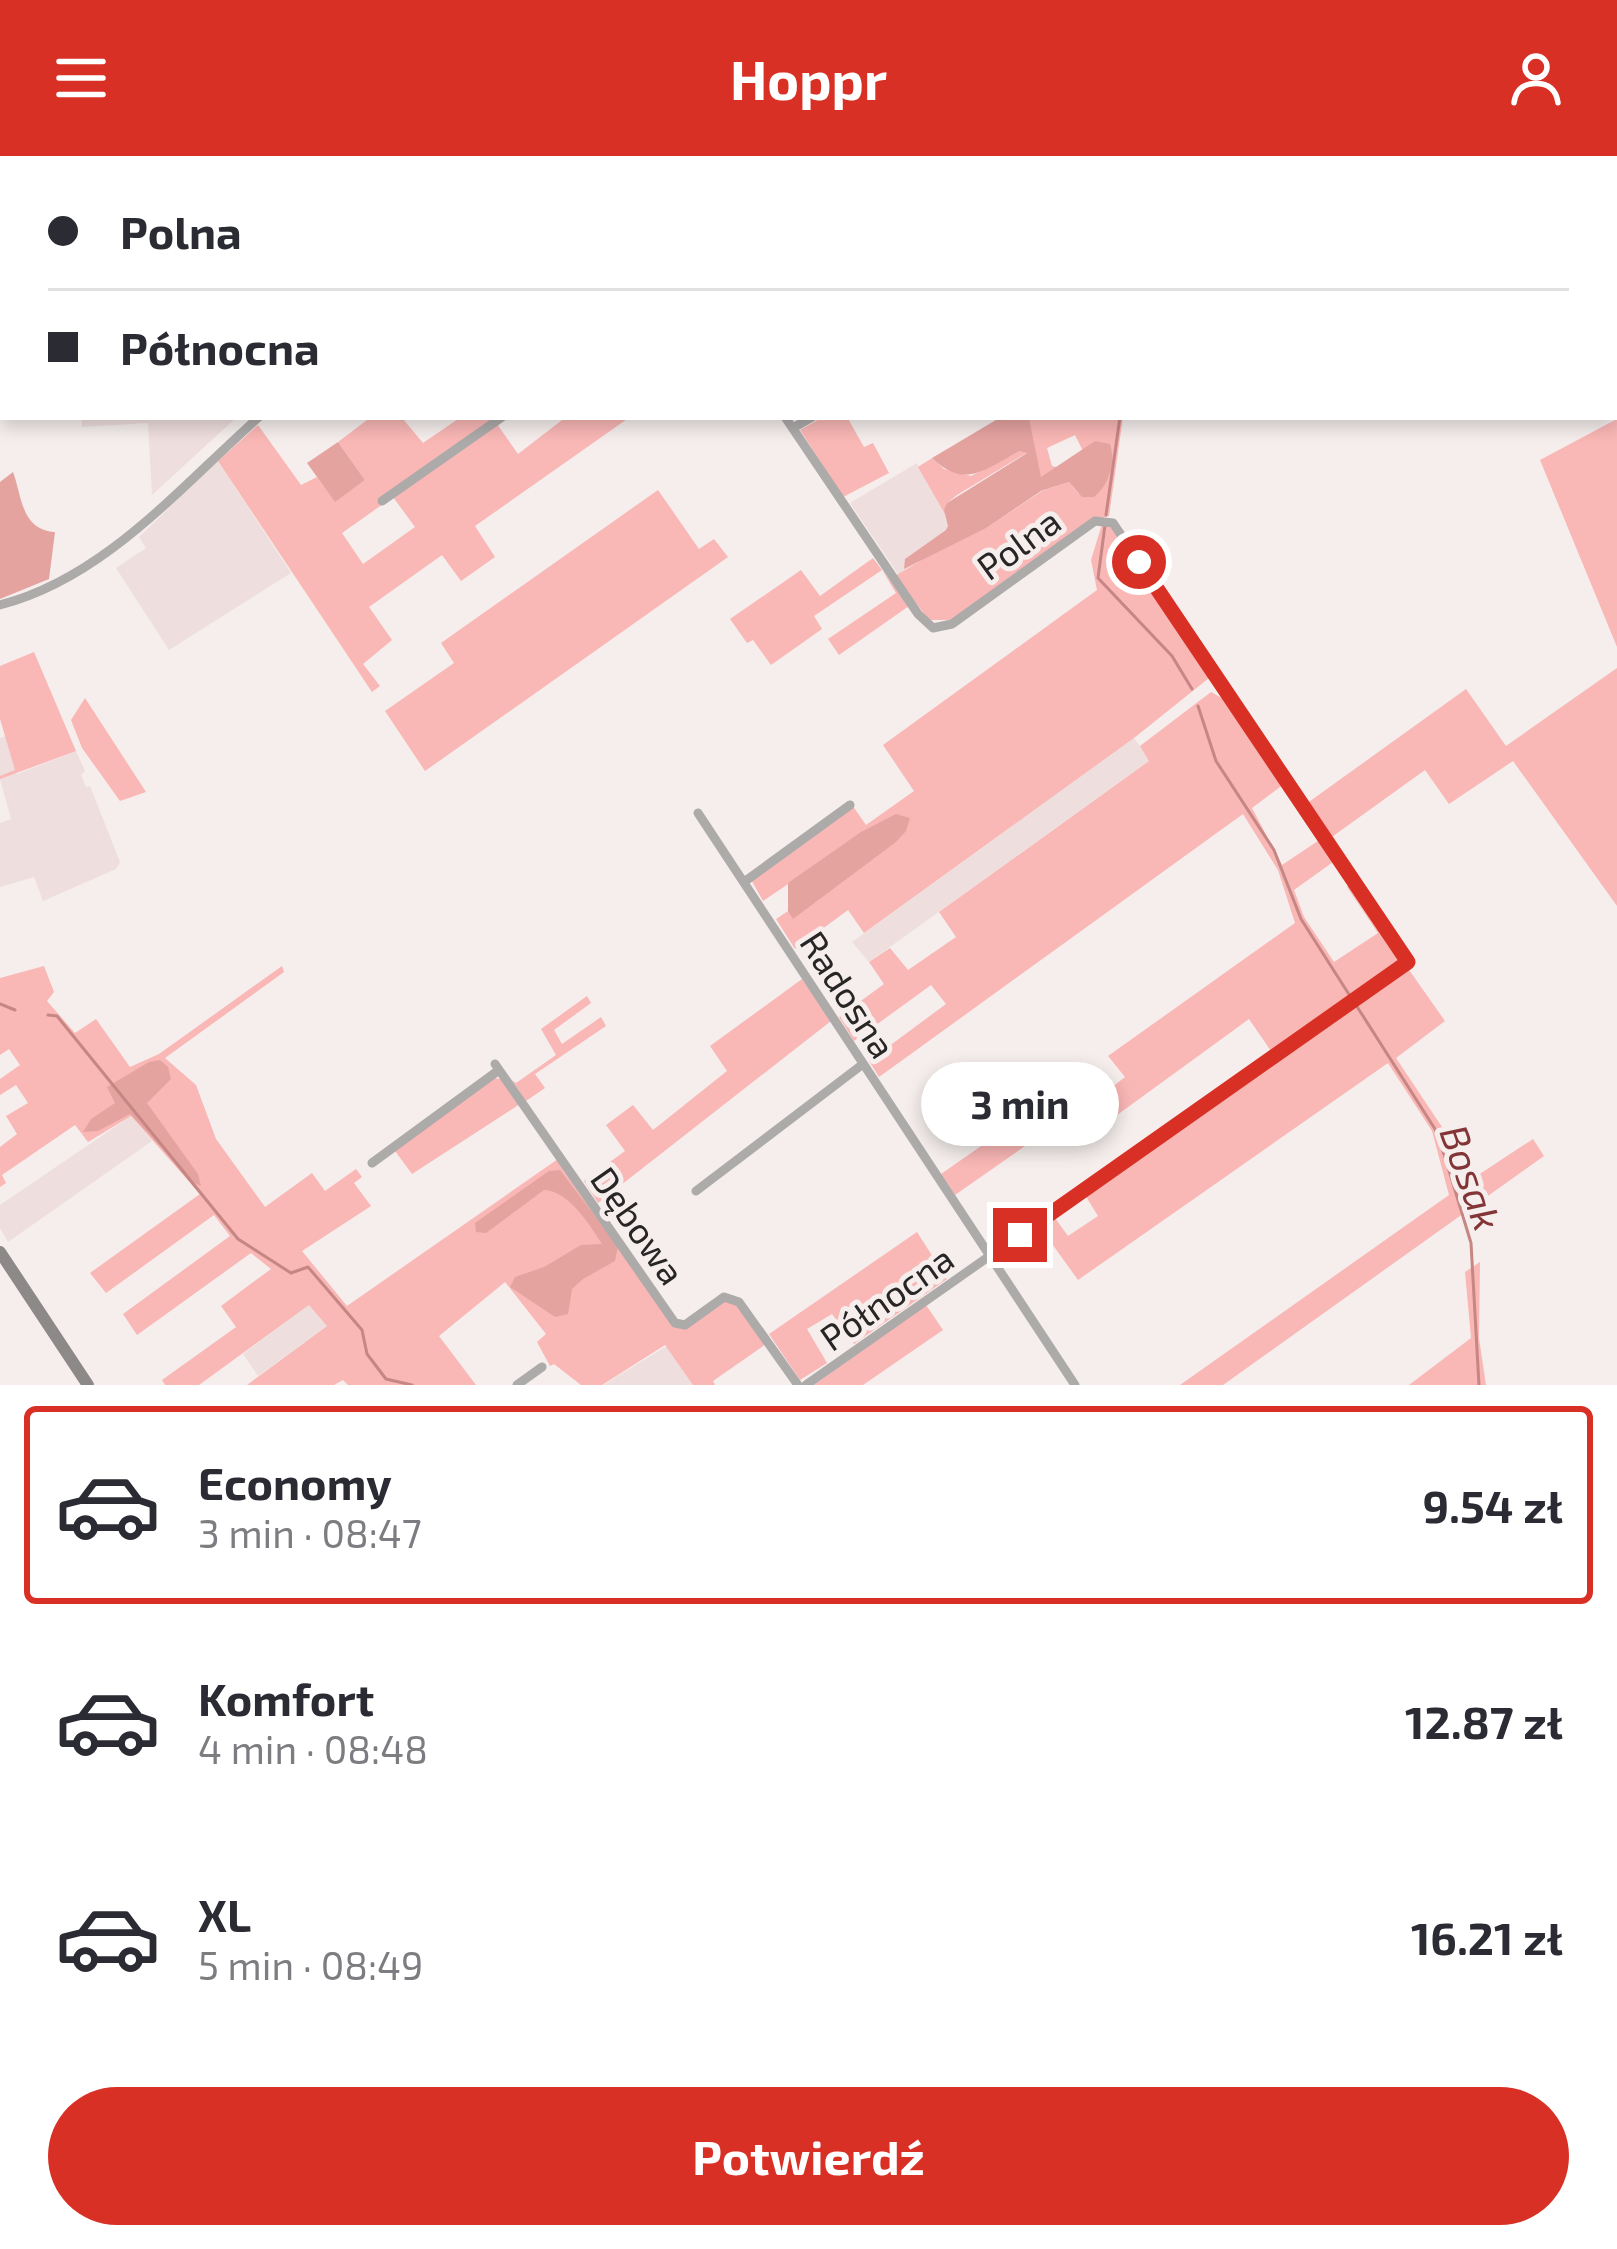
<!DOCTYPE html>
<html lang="pl">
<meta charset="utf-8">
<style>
:root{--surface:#fff;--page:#f7f7f7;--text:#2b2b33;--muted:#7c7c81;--line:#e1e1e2;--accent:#d93025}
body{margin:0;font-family:"Exo 2",sans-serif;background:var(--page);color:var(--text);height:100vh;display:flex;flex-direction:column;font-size:45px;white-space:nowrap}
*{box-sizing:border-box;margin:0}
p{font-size:39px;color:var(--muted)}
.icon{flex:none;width:66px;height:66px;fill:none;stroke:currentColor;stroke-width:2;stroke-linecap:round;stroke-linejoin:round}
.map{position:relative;height:1229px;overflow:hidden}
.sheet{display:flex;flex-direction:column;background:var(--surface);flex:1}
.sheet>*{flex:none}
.top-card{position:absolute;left:0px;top:0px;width:1617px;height:264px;box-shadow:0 6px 18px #0003;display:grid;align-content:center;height:264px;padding:0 48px;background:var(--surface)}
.end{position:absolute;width:54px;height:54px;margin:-27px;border:15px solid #d93025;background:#fff;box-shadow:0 0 0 6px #fff}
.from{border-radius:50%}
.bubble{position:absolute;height:84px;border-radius:42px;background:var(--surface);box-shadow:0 6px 18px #0003;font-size:39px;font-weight:700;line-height:84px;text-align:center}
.top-card b{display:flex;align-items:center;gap:42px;height:114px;font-size:45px}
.top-card b+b{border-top:3px solid var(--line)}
.top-card i{width:30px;height:30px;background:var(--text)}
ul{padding:21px 0 0;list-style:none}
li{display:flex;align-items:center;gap:36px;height:198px;margin:0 24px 18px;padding:0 24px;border:6px solid transparent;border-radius:12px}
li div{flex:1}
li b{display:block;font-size:45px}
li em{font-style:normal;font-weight:700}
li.selected{border-color:var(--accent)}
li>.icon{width:108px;height:108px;stroke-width:1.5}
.action{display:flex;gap:24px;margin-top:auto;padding:24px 48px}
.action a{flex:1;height:138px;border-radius:72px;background:var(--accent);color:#fff;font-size:48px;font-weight:700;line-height:138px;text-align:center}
header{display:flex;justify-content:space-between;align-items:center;height:156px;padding:0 48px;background:var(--accent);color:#fff;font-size:54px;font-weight:700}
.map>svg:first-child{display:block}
.built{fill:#eededd}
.green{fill:#f9b7b5;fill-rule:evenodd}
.forest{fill:#e5a3a0}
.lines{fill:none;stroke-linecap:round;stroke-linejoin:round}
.stream{stroke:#c58684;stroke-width:3}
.minor{stroke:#adaaaa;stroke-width:9}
.secondary{stroke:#8d8989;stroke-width:12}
.route{stroke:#d93025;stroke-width:15}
.labels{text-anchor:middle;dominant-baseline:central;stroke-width:10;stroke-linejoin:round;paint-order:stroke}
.street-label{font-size:36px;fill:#272525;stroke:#f5eeed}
.water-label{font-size:39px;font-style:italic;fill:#833436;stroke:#f5eeed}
</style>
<header><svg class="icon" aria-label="menu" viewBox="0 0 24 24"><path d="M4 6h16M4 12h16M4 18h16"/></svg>Hoppr<svg class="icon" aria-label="person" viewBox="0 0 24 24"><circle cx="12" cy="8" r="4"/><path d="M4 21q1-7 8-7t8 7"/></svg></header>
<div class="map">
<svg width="1617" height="1229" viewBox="0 0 1617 1229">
<rect width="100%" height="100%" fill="#f5eeed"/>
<path class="built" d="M82,261h155l-85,78 -4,-72 -66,4z
M218,305l73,112 -122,77 -53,-82 30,-20 -7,-11z
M917,307l41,74 -60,37 -48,-71z
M7,580l10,38 59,-23 9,20 -4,4 5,12 4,-1 30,76 -4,7 -73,32 -9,-24 -34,10v-64l11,-4 -11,-40v-41z
M1134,582l16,22 -281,202 -17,-20z
M131,960l21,25 -144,101 -8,-14v-23z
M309,1149l19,20 -70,51 -15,-22z
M667,1190l27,39h-91z"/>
<path class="green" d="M1614,255l3,2v234l-77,-187 75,-40z
M371,261l32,2 20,24 38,-26h37l-1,7 21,30 48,-37h64l-155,109 20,31 -34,24 -19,-26 -73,52 23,33 -29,24 17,22 -8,6 -154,-231 40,-36 43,60 16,-8 18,24 30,-21 -27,-38zM393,341l22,30 -52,37 -21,-31z
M823,261h24l17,30 9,-4 16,30 -46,24 -43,-67z
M1029,261h94l-14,99 -17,4 -141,100h-22l-34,-44 63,-38 30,-11 54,-36 27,-9 10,12 16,-53 -12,10 -8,-16 -28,13 5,18 9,2 -20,11z
M1020,295l8,1 -71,43 -10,8 -2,11 -27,-47 14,-9 12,11 27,7z
M658,334l41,59 15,-10 14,18 -303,214 -40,-60 69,-48 -13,-20z
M1102,368l11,4 96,150 -75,60 -270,195 -16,-23 -53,39 -19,-30 38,-25 -11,-20 -40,27 -14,-25 101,-74 16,23 48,-34 -31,-46 214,-155 -6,-30z
M873,402l36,48 -70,49 -11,-16 68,-46 -14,-23 -68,46 8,13 -51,36 -18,-25 -6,3 -17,-24 71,-49 19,26z
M34,496l42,99 -76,28v-3l15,-6 -15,-51v-53z
M1617,512v238l-104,-145 -64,43 -24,-34 -96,69 -23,-35 160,-115 40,57z
M1211,536l18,10 55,82 -32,24 30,57 36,-24 15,21 -39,28 10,27 30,45 44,-29 -31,-46 4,-3 50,79 -128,91 -24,-35 -169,123 -14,-19 59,-46 -17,-21 187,-133 -17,-53 -35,-56 -364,263 -10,-16 77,-57 -15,-19 -77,56 -15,-24 45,-33 -15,-22 21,-14 18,22 48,-33 -17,-25 210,-151 -9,-15z
M85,542l61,94 -26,9 -38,-53 -11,-28z
M44,810l10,26 -7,9 28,32 21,-14 34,48 29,-13 123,-88 2,6 -119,86 31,27 20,54 49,68 47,-34 13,18 31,-22 6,8 -8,6 17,23 -69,45 45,55 211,-147 121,169 47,-27 13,5 27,38 -53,37 2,4h-22l-28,-40 -63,40h-21l-27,-21 -4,2 -13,-24 9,-8 -41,-52 -66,54 37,49h-128l-5,-5 -9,5h-87l80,-59 -18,-21 -110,80h-34l-3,-5 74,-53 -15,-21 50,-37 -20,-16 -114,82 -14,-21 107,-78 -16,-21 -108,78 -16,-20 110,-79 -69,-78 -43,26 -13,-17 -73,50 4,8 -6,4v-40l17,-13 -11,-18 22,-13 -12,-18 -16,10v-16l20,-14 -11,-16 -9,6v-77z
M1407,811l38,54 -49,37 48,72 16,57 73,-48 11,17 -321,229h-43l269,-190 -17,-64 -44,-68 -310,217 -38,-53 15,-9 13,18 30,-20 -13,-21z
M802,823l29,42 -233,182 -14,-22 41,-30 -19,-26 27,-20 20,25 74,-59 -17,-25z
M587,840l4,7 -37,27 8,14 39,-27 5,9 -71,48 10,14 -19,13 -14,-21 4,3 40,-28 -15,-26z
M494,922l7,1 19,25 -108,70 -17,-23z
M1024,960l14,21 -83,58 -14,-21z
M917,1076l30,47 -93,65 -22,-30 -25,15 20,34 -27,17 -31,-46z
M1480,1106l-1,76 7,47h-77l62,-47 -6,-66z
M926,1149l17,25 -80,55h-49z"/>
<path class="forest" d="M1001,261h28l12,60 54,-36 15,3c6,18 -1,41 -16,53h-12l-13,-15 -28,9 -53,36 -84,42 1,-10 41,-29 2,-4 -4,-16 3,-7 80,-50 -7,-2c-35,18 -55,39 -88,7z
M338,286l27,38 -30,22 -28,-39z
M13,316c9,24 8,58 42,60l-6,47 -49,20v-117z
M896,658l14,4 -4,13 -10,11 -103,77 -5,-8v-28l73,-51z
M160,904l8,7 3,12 -24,24 51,71 3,12 -7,-3 -64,-69 -32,17 -15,1 8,-13 24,-16 -8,-16 42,-25z
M560,1014l58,76 -3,15 -32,18 -11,10 -4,25 -13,3 -45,-30 5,-10 29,-10 37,-22 21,-1c-13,-20 -33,-53 -58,-54l-58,43 -10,-1 -1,-9 74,-52z"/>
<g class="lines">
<path class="stream" d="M1071,0l2,3
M1614,254l3,2
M1106,359l14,-98
M1105,369l-7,53 74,78 20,33
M1198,550l18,55 58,89 27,69 49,77
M0,848l15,6
M1356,849l79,124 10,28 26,86 8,142
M48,859l9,1 181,223 53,34 17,-6 54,63 5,24 19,25 26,6"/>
<path class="minor" d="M410,3v-3
M929,3l10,-3
M785,261l133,197 15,14 19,-4 143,-103 18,2 295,439 -602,423
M793,272l19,-11
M382,345l120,-84
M0,449c105,-27 181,-119 259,-188
M698,657l377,572
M744,726l106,-77
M495,908l180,259 10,2 39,-28 15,5 59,83
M372,1007l127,-93
M696,1035l167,-127
M517,1229l25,-18"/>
<path class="secondary" d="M0,1096l88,133"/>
</g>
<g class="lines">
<path class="route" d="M1020,1079l388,-273 -269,-400"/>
</g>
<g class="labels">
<g class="street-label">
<text transform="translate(1018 387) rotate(-36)">Polna</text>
<text transform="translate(849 838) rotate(57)">Radosna</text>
<text transform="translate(639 1069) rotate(55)">Dębowa</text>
<text transform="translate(886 1141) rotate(-35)">Północna</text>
</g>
<g class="water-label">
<text transform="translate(1472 1021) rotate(70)">Bosak</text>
</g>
</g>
</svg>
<i class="end from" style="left:1139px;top:406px"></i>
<i class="end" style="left:1020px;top:1079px"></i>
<div class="bubble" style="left:921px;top:906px;width:198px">3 min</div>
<div class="top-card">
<b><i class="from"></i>Polna</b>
<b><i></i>Północna</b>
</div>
</div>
<section class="sheet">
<ul>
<li class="selected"><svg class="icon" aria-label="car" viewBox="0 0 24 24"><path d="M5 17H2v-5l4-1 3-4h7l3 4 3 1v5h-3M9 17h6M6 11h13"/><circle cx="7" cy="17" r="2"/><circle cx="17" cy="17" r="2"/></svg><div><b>Economy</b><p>3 min · 08:47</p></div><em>9.54 zł</em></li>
<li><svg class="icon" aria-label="car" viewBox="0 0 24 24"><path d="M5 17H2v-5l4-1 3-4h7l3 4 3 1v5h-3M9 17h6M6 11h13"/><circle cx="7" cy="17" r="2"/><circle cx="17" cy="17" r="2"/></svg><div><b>Komfort</b><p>4 min · 08:48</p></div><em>12.87 zł</em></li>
<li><svg class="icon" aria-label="car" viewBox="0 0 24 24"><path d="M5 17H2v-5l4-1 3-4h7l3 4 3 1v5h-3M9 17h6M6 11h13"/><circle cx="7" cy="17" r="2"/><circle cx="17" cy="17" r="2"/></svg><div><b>XL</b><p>5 min · 08:49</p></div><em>16.21 zł</em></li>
</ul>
<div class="action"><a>Potwierdź</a></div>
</section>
